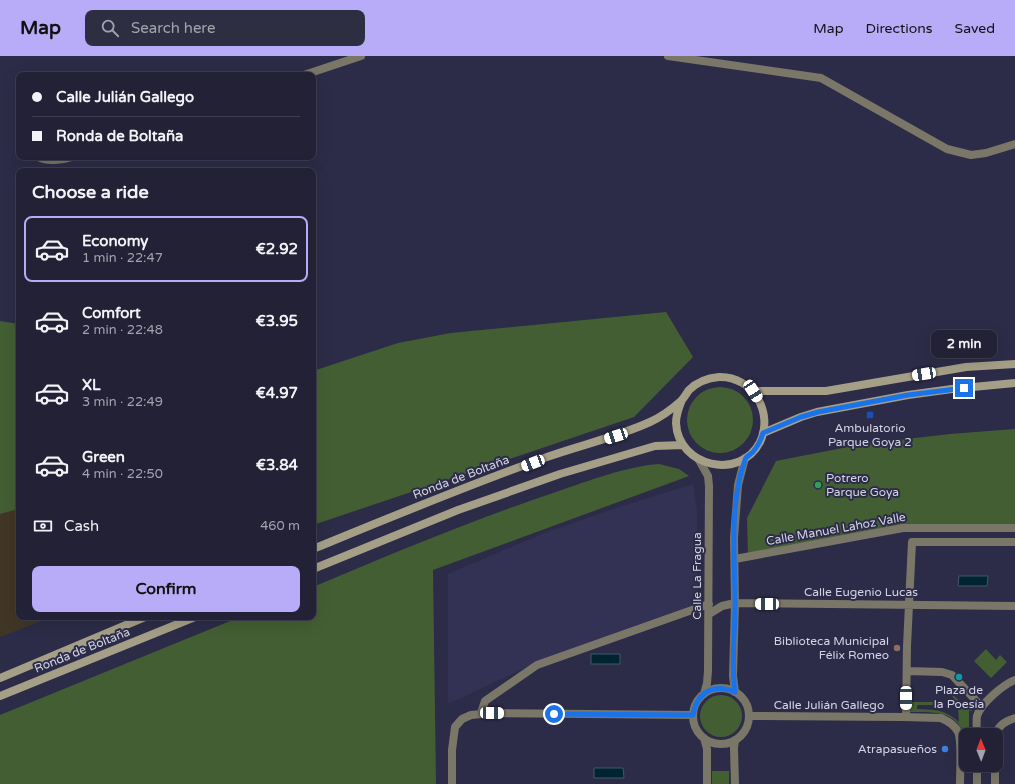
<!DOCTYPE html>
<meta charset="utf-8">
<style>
:root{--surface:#222136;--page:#2e2e42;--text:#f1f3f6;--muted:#a2a3ad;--line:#3f3e51;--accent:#b8abf7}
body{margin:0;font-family:"Varela Round",sans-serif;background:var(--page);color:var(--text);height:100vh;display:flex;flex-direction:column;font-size:15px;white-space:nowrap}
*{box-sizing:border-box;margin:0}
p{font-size:13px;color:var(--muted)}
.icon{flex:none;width:22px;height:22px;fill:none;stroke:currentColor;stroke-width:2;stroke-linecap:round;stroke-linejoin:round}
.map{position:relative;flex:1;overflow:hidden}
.drawer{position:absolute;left:16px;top:112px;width:300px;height:452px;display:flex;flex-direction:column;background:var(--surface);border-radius:8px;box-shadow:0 4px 16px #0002,0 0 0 1px var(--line)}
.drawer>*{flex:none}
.top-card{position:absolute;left:16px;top:16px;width:300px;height:88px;border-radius:8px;box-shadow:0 4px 16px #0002,0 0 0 1px var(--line);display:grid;align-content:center;height:88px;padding:0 16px;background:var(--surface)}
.needle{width:26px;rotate:359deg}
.controls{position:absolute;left:959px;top:672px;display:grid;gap:8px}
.controls a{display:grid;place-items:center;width:44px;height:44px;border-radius:8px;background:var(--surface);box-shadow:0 4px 16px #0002,0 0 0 1px var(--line);font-size:20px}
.end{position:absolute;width:18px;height:18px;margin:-9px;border:5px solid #1a73e8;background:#fff;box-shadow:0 0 0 2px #fff}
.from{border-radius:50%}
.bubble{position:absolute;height:28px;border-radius:8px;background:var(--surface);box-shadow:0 4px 16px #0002,0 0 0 1px var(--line);font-size:13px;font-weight:800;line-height:28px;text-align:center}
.car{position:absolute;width:12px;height:24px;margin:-12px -6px;border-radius:5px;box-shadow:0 0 3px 1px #0007;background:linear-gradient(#fff 24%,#345 0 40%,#fff 0 76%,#345 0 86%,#fff 0)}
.top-card b{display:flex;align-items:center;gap:14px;height:38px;font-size:15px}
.top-card b+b{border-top:1px solid var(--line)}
.top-card i{width:10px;height:10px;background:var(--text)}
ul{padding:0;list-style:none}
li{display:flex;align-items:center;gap:12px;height:66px;margin:0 8px 6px;padding:0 8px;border:2px solid transparent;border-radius:8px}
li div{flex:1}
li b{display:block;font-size:15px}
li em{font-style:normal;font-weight:800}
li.on{border-color:var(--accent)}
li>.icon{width:36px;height:36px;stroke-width:1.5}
h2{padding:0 16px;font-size:18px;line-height:48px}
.pay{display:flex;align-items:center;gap:10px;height:44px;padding:0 16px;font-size:15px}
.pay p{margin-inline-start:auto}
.button{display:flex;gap:8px;margin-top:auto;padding:8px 16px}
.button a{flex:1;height:46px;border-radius:8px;background:var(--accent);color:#111;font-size:16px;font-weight:800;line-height:46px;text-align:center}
header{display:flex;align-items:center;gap:24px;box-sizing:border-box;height:56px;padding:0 20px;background:var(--accent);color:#111}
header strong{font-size:19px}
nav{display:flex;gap:22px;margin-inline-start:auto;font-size:14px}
.search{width:280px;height:36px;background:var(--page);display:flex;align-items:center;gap:10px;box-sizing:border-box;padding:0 14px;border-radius:8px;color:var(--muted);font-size:15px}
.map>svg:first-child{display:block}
.built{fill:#333154}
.industrial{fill:#413626}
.green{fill:#445e34}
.water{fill:#002432;stroke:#3f5868}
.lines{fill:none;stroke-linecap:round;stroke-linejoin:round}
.street{stroke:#7b7768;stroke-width:8}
.secondary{stroke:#a69f87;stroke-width:8}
.route{stroke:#1a73e8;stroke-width:5}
.transit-dot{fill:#1a4fb4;stroke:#2d2c48;stroke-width:1.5}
.leisure-dot{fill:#2e9e5b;stroke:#2d2c48;stroke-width:1.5}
.education-dot{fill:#8d6e63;stroke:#2d2c48;stroke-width:1.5}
.culture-dot{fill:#0f9aa8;stroke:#2d2c48;stroke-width:1.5}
.shop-dot{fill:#3f7fe0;stroke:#2d2c48;stroke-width:1.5}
.labels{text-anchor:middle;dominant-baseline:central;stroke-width:4;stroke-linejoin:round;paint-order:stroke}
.poi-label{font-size:12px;fill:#d3d3e5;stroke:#2d2c48}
.street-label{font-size:12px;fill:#d3d3e5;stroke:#2d2c48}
</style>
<header>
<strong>Map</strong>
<div class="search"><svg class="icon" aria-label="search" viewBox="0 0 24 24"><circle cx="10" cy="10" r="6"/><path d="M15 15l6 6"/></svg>Search here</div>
<nav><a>Map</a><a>Directions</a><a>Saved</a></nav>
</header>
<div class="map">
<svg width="1015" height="728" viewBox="0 0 1015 728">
<rect width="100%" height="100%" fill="#2d2c48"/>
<path class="built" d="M693,428l4,27v95l-116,40 -56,22 -77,36v-130l94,-40 74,-26z"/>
<path class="industrial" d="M19,453v108h32l-51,20v-123z"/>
<path class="green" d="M666,256l27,45 -59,60 -321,108v-154l85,-28 53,-10z
M0,265l19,3v185l-19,5z
M687 364a33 33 0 1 1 66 0a33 33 0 1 1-66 0Z
M1015,373v99h-112l-155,29 -1,-39 29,-57 87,-17 87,-10z
M659,408l20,5 10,7 -256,94 3,214h-436v-69l240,-98h73v-30c81,-34 162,-68 246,-96 29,-10 69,-25 100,-27z
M986,593l10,11 4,-5 7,7 -16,16 -17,-17z
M951,637l13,12 3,-3 7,6 -3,3 -2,-1v25h-3v13h-1c-1,-37 -26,-36 -55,-36v-10h33v3h-26v4c19,1 27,0 42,13l-1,-14z
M700 660a21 21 0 1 1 42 0a21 21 0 1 1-42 0Z
M712,715h17v13h-17z"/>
<path class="water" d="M959,520h29l-1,10h-29z
M591,598h29v10h-29z
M594,712h29l1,10h-30z"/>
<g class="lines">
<path class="street" d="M668,0l153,22 126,71 24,6 15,-2 29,-9
M304,19l57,-19
M39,101c7,5 24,3 33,0
M699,404l9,16 1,10 -1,185 -1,12 -3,11
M735,503l168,-31h112
M709,558l13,-8 13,-3 280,3
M907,615l35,1 10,3 30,32
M693 660a28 28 0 1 1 56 0a28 28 0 1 1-56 0Z
M735,636l-2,-16 2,-73 -1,-65 4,-53 7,-27
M481,657l4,-12 52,-36 172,-61
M749,660l153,1 39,1c7,3 14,7 17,14 4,8 2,41 2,52
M906,661l1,-71 5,-104h103
M977,679c0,-6 -1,-13 0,-19 4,-13 26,-31 38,-36
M995,679c4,-10 10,-14 20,-17
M704,682l3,11v35
M452,728v-34l3,-23 7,-8 9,-4 21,-2 201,2
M735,728l-1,-36 1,-8
M977,728v-19
M995,728v-19"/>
<path class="secondary" d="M753,335h73l140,-24 49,-3
M763,377l38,-16 16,-5 91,-17 44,-6 63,-6
M313,493c78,-32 155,-64 234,-92 34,-12 70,-20 103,-35 11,-5 22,-13 31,-21 3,-3 5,-7 8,-11 8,-8 19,-12 30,-13 34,-1 55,36 41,65 -20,39 -82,25 -84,-19 0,-8 3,-16 6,-23
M313,513l145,-59 102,-36 95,-28 28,-1
M0,622l145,-61
M0,640l195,-79"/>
</g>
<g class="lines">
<path class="route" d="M554,658l139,1c4,-23 20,-32 42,-23 -4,-29 0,-59 0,-89 0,-46 -6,-99 10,-143 1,-4 5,-5 8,-8 5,-6 8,-12 10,-19l38,-16 17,-5 90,-17 56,-7"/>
</g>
<rect class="transit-dot" x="866" y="355" width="8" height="8" rx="2"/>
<circle class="leisure-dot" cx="818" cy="429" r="4"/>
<circle class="education-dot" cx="897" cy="592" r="4"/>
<circle class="culture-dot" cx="959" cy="621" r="4"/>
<circle class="shop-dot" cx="945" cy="693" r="4"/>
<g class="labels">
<g class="poi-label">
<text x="870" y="372">Ambulatorio<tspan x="870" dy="14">Parque Goya 2</tspan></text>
<text x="826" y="422" text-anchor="start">Potrero<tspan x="826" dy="14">Parque Goya</tspan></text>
<text x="889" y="585" text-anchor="end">Biblioteca Municipal<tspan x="889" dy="14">Félix Romeo</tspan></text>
<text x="959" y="634">Plaza de<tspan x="959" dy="14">la Poesía</tspan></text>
<text x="937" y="693" text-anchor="end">Atrapasueños</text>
</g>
<g class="street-label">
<text transform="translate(461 421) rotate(-21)">Ronda de Boltaña</text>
<text transform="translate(836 473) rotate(-10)">Calle Manuel Lahoz Valle</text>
<text transform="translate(697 520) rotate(-90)">Calle La Fragua</text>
<text x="861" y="536">Calle Eugenio Lucas</text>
<text transform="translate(82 594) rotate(-22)">Ronda de Boltaña</text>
<text x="829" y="649">Calle Julián Gallego</text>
</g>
</g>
</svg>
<div class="controls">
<a><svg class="needle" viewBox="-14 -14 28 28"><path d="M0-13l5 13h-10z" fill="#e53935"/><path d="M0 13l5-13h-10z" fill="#a2a3ad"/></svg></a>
</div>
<i class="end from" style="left:554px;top:658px"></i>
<i class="end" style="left:964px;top:332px"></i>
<div class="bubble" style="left:931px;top:274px;width:66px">2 min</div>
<i class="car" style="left:924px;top:318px;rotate:261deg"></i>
<i class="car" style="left:753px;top:335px;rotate:147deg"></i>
<i class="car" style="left:616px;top:380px;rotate:252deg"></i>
<i class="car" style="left:533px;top:407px;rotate:249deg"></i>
<i class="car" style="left:767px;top:548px;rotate:271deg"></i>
<i class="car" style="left:906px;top:642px;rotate:180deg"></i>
<i class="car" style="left:492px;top:657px;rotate:91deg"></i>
<div class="top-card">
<b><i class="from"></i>Calle Julián Gallego</b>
<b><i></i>Ronda de Boltaña</b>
</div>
<section class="drawer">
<h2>Choose a ride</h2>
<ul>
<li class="on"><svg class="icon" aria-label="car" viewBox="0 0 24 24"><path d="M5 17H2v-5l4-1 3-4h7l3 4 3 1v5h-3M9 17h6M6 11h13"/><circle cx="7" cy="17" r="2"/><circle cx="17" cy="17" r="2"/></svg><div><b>Economy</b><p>1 min · 22:47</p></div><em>€2.92</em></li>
<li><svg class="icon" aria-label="car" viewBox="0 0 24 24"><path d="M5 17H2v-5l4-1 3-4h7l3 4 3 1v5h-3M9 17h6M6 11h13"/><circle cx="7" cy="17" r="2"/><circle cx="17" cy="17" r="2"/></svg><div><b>Comfort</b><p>2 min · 22:48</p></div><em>€3.95</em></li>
<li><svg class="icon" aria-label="car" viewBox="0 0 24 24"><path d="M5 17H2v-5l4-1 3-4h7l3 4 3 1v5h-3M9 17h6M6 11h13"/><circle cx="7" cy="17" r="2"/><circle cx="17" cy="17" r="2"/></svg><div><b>XL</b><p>3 min · 22:49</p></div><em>€4.97</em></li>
<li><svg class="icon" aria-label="car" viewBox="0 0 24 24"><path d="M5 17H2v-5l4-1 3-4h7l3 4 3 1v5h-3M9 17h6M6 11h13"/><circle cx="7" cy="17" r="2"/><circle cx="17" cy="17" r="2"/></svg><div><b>Green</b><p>4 min · 22:50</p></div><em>€3.84</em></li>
</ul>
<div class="pay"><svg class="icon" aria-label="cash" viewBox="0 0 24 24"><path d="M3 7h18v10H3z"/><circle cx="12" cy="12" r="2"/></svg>Cash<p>460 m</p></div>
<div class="button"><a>Confirm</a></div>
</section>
</div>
